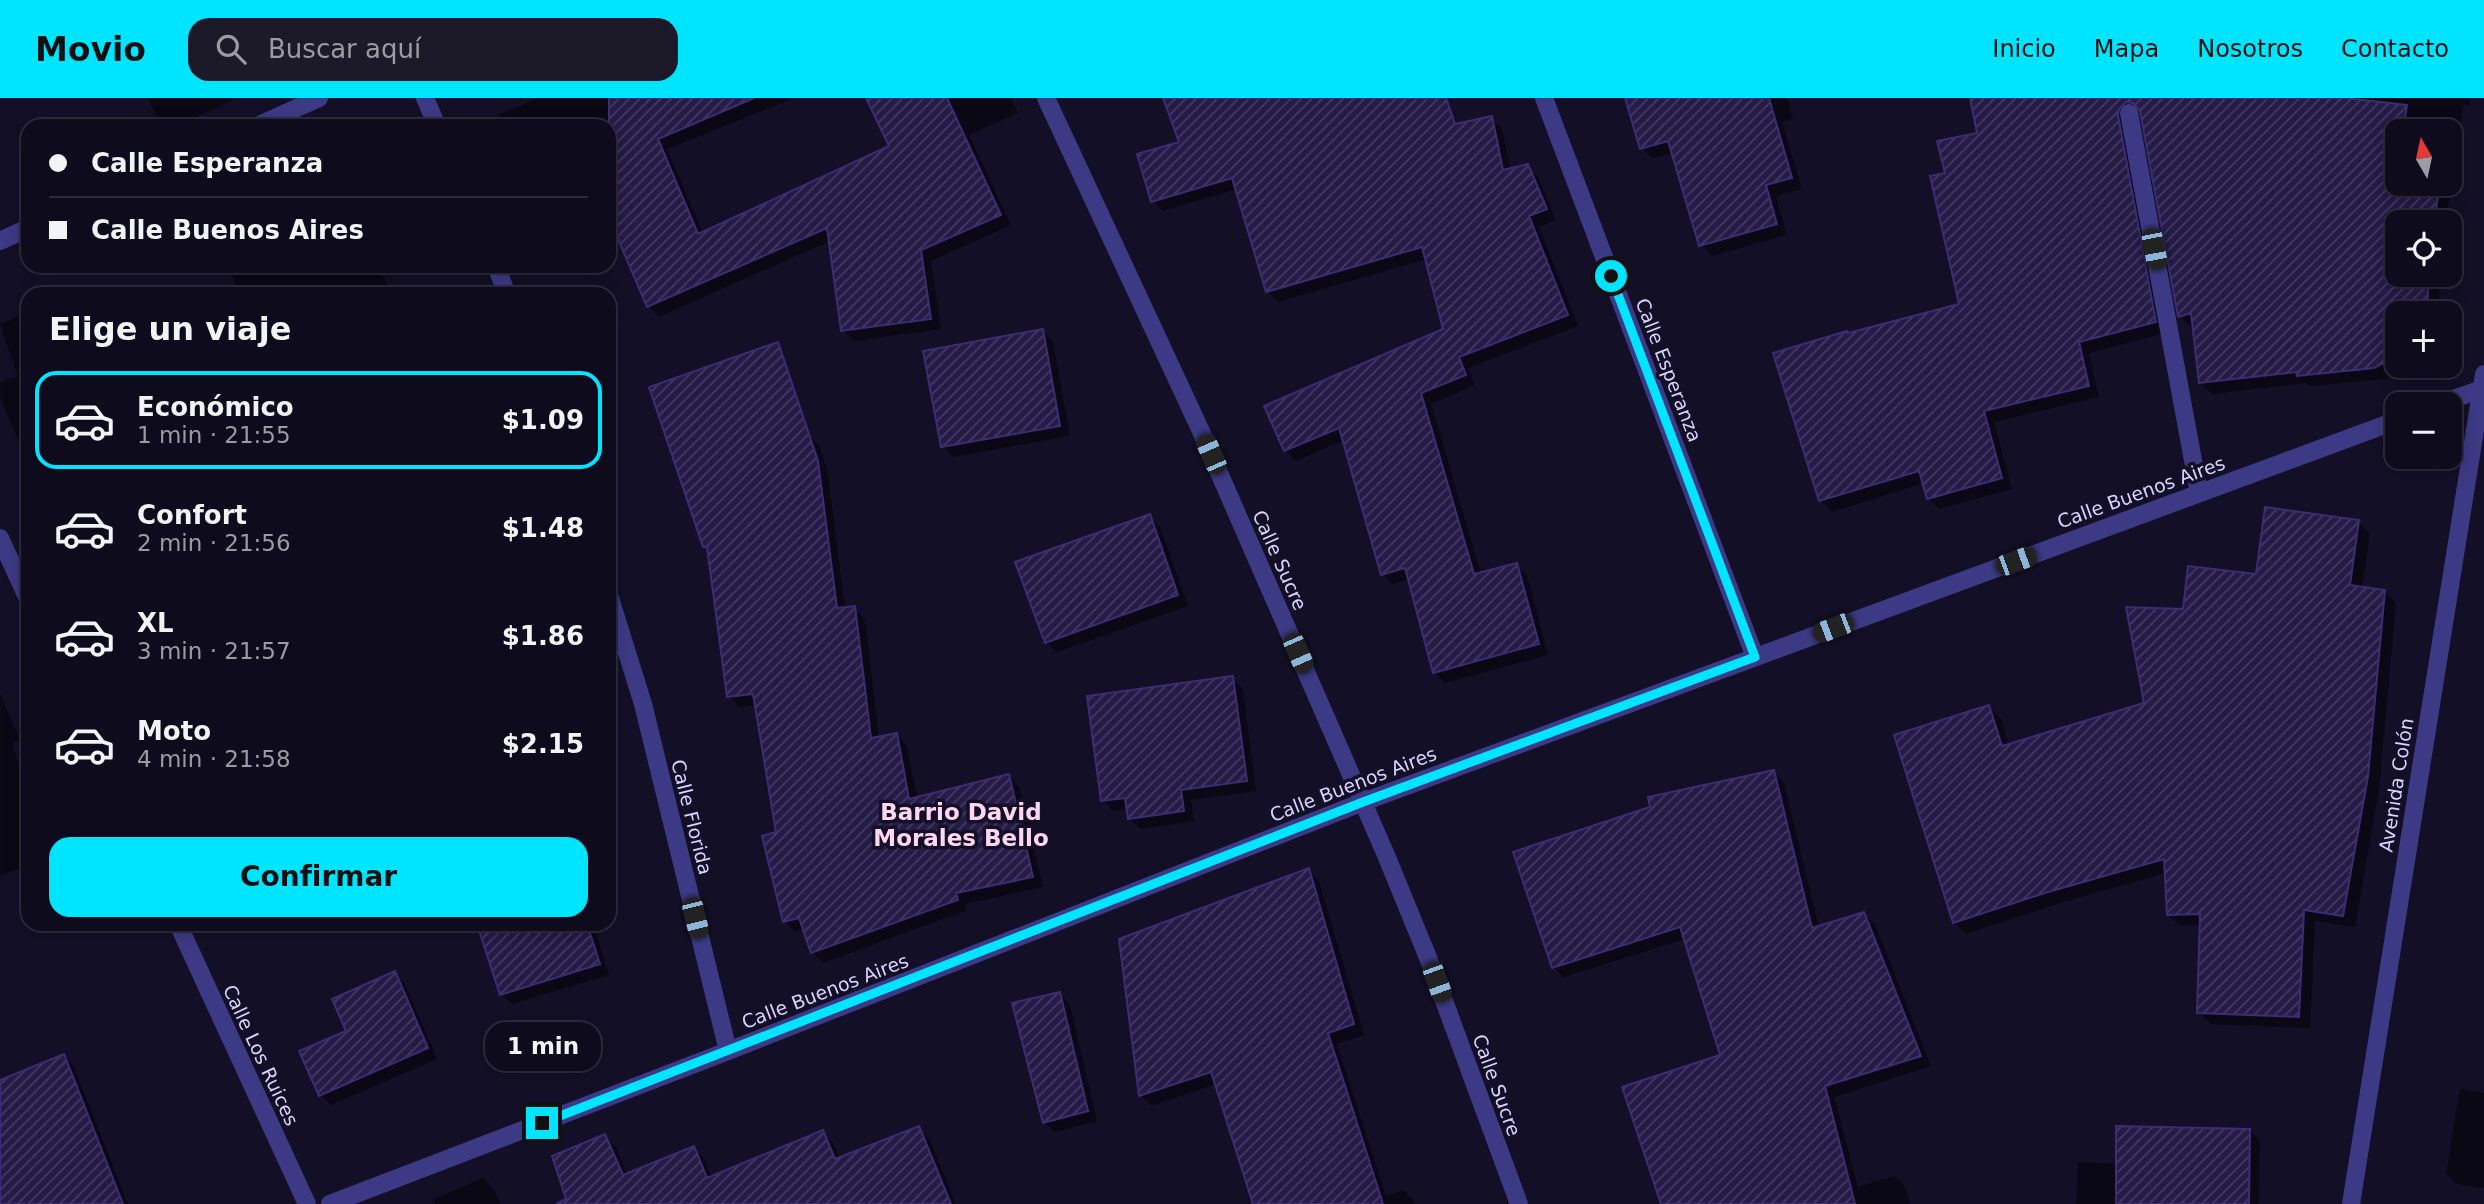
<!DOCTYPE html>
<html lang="es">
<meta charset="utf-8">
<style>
:root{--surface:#0e0b1c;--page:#1c1929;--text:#f1f3f6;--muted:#9b9ba3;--line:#2e2b3b;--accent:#00e5ff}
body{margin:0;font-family:"DejaVu Sans",sans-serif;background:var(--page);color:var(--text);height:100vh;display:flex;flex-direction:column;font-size:26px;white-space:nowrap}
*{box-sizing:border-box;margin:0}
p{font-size:23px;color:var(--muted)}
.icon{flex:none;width:38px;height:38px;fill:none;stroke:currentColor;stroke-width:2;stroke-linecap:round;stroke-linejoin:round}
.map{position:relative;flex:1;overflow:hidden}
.drawer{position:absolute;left:21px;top:189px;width:595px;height:644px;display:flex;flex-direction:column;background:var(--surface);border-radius:21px;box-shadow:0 4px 18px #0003,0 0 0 2px var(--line)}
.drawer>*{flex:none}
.hud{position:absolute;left:21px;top:21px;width:595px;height:154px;border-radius:21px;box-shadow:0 4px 18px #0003,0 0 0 2px var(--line);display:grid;align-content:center;height:154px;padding:0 28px;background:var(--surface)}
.needle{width:46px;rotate:351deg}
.fabs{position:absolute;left:2385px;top:21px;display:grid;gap:14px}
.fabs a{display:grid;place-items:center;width:77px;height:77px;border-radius:14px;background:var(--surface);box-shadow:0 4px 18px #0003,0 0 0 2px var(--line);font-size:35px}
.end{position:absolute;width:32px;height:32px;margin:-16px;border:9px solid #00e5ff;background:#111;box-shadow:0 0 0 4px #111}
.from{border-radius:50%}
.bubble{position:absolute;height:49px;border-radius:21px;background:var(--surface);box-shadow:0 4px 18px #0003,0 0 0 2px var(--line);font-size:23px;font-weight:800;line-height:49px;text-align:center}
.car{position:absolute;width:21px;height:42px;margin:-21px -10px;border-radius:9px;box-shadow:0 0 5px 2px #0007;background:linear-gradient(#222 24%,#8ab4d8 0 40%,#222 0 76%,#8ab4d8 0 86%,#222 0)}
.hud b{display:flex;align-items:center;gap:24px;height:66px;font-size:26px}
.hud b+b{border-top:2px solid var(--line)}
.hud i{width:18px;height:18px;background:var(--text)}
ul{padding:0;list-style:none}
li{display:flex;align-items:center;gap:21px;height:98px;margin:0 14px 10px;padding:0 14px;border:4px solid transparent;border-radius:21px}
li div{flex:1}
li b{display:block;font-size:26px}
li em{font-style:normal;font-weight:800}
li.current{border-color:var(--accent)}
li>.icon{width:63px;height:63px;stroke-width:1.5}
h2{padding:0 28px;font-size:32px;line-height:84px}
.action{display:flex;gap:14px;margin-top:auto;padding:14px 28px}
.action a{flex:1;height:80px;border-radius:21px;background:var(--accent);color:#111;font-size:28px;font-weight:800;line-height:80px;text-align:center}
header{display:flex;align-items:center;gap:42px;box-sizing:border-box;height:98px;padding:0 35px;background:var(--accent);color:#111}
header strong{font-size:33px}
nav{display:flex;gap:38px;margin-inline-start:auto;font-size:24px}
.search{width:490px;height:63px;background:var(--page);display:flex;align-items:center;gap:18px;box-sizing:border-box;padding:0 24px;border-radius:21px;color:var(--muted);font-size:26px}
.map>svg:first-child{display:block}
.shadow{fill:#0007;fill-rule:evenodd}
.building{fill:url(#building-hatch);stroke:#3b2d73;stroke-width:2}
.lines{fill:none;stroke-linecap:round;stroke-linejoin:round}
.minor{stroke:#3d3a85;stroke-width:18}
.route{stroke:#00e5ff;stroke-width:9}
.labels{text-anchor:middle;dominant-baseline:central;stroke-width:7;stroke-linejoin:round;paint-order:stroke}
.street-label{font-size:19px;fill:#d9d4ff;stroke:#130f26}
.quarter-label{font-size:23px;font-weight:bold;fill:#ffd6f0;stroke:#130f26}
</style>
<header>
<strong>Movio</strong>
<div class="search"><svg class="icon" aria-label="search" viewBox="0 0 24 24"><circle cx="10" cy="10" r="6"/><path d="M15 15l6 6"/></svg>Buscar aquí</div>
<nav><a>Inicio</a><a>Mapa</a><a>Nosotros</a><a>Contacto</a></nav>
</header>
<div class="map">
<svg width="2484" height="1106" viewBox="0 0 2484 1106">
<defs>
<pattern id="building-hatch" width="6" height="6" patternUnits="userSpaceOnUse" patternTransform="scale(1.75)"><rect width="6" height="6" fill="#241b47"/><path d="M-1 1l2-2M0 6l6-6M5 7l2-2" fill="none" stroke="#433b63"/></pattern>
</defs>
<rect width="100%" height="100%" fill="#130f26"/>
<path class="shadow" d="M148,0h88l-58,28h-14l-6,-6z
M538,0h256l-127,51 36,84 188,-86 -23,-49h143l7,15 -49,22 42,90 -80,36 10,68 -87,12 -11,-11 -13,-89 -171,76 -11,-11 -39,-93v-87h-107l-4,-11z
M1164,0h156l-78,74 249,-54 11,11 9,41 16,-4 11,11 18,43 -17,7 39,99 -110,42 7,17 -44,19 50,170 35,-9 11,10 21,80 -103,28 -10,-11 -25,-93 -17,5 -11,-10 -38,-134 -48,21 -10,-11 159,-119 -18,-72 -149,43 -11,-11 -30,-102 -74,22 -10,-10 28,-58z
M1627,0h160l6,21 -11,3 20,67 -26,7 11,39 -75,21 -11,-11 -28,-92 -20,6 -11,-11z
M1972,0h315l55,175 12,-175h116l-1,8 -6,-1 -17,117h-48v53h42l-2,38h-40v53h11l-23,13 -77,7 -3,-3 -94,11 -11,-11 -7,-57 -3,1 -11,-11 -38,-203 -4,-1 -9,8 37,213 -77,20 10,44 -105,25 18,67 -73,20 -11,-11 -4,-15 -92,29 -12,-12 29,-165 112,-30 -14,-131 32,-40zM2398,33h52v53h-52z
M228,168h151l12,28h-151z
M91,191l5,5h-19z
M28,215v149l-28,-65v-14l18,-7 -18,-52z
M1042,233l11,11 17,94 -117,21 -11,-11z
M808,337l11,10 9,28 17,136 9,-1 11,11 14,119 18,-3 10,11 10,52 91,-22 11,11 24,100 -78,17 2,6 -144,53 -10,-11 -8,-23 -10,3 -10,-11 -7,-87 -22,-129 -17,2 -10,-11 -20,-145 -4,-5z
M1150,419l10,10 28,79 -131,46 -11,-10z
M2359,424l11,12 -8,55 22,2 12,12 -17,186 -24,138 -40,-6 -5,107 -100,-4 -11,-12 3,-87 -22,1 -12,-11 -2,-42 -106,30 -94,31 -12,-12 35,-215 12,12 8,26 137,-40 38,-94 73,-35z
M1232,580l11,11 13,102 -65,9 3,21 -54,8 -10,-11 -2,-9 -15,2 -10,-11z
M0,596l20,46 -8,3 16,46v77l-28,9z
M1773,674l11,11 35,145 45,-14 11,10 56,142 -97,31 24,90 37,-11 10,11 5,17h-252l4,-1 60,-147 -37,-117 -121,38 -11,-10z
M1309,772l10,11 45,154 -27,9 49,152 18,-6 12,14h-105l-95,-120 -65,22 -10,-11z
M486,826h107l16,51 -97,29 -11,-10z
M394,875l11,11 32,75 -106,46 -11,-10 28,-63z
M1060,896l10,11 27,116 -42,11 -11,-10z
M64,958l10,11 54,137h-128v-126l1,3z
M2460,991l24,4v95l-27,-4 -11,-10z
M918,1030l11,10 27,66h-386l35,-68 11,11 11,28 67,-27 10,10 8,20 110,-46 11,11 7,16z
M2250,1032l10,11 -1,63h-183l2,-42 40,2z
M484,1080l10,11 7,15h-66l-2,-5z"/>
<path class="building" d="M609,0h145l-96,41 40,95 191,-88 -23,-48h81l54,117 -80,35 10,69 -90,12 -14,-103 -180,79 -38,-89z
M1163,0h283l9,26 37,-8 11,54 25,-6 19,45 -18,7 39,99 -109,42 7,18 -45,18 53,181 43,-11 22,81 -106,29 -28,-105 -24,7 -42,-147 -55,23 -20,-45 179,-77 -21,-82 -156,45 -34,-114 -81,24 -14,-48 42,-12z
M1625,0h144l23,80 -26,7 11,39 -78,22 -31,-105 -28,8z
M1970,0h375l62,7 -4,26h-5l-2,53h44l-6,38h-36v53h31l-2,38h-29v42l-24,13 -77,8 -1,-4 -97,11 -8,-70 -13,4 -38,-206 -7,-8 -7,-1 -7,7 -1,6 38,207 -77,20 10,44 -105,25 18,67 -75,21 -8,-28 -100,30 -46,-148 74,-22 1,2 111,-29 -29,-128 15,-3 -8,-32 40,-8z
M1043,231l17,97 -119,21 -18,-96z
M778,244l40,119 19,147 18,-2 16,132 26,-5 12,66 100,-25 24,103 -77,16 2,7 -147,53 -12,-35 -16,4 -21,-86 14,-4 -23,-138 -26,3 -20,-150h-4l-54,-160z
M2265,409l94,13 -9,65 35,5 -17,186 -25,140 -39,-6 -5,107 -102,-4 3,-99 -33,1 -3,-56 -116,33 -95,31 -59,-188 95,-30 13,41 142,-43 -18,-96 57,2 5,-43 68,8z
M1150,416l28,81 -133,48 -30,-81z
M1233,578l14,105 -66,9 3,21 -56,8 -3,-21 -24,3 -14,-105z
M1774,672l38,158 52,-16 57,144 -96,30 30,118h-194l-39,-117 98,-32 -40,-128 -128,41 -39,-116 137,-45 -2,-10z
M1309,770l45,156 -26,9 55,171h-130l-42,-132 -72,24 -20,-157z
M477,826h110l13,40 -100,31z
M395,873l33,77 -109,48 -20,-45 47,-20 -14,-32z
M1060,894l28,119 -45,12 -31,-120z
M64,956l59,150h-123v-124z
M919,1028l32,78h-395l10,-5 -14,-43 53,-22 18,41 71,-29 13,32 116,-48 12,29z
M2116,1028l134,3 -1,75h-133z"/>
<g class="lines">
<path class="minor" d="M425,0l12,28
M1046,0l154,331 186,426 43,105 90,244
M1544,0l211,559
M2129,15l70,380
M257,28l62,-28
M0,143l28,-13
M496,168l11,28
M2439,306l43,-15
M0,440l28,61
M609,497l34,109 85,347
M178,826l129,280
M330,1106l398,-153 635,-249 1035,-382
M2351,1106l133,-830"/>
</g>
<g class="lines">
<path class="route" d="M542,1025l821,-321 392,-145 -144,-381"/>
</g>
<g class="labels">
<g class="street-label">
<text transform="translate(1669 272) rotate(69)">Calle Esperanza</text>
<text transform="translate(2141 394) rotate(-20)">Calle Buenos Aires</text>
<text transform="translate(1280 462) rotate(66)">Calle Sucre</text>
<text transform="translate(1353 686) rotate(-21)">Calle Buenos Aires</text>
<text transform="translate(2396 687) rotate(-81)">Avenida Colón</text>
<text transform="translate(692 719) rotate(76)">Calle Florida</text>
<text transform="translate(825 893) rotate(-21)">Calle Buenos Aires</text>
<text transform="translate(261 957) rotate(65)">Calle Los Ruices</text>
<text transform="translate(1497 987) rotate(70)">Calle Sucre</text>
</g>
<g class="quarter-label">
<text x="961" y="714">Barrio David<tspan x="961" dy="26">Morales Bello</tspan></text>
</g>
</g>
</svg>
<div class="fabs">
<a><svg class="needle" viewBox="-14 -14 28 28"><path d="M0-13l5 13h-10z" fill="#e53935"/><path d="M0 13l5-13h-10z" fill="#9b9ba3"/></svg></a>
<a><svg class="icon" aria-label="locate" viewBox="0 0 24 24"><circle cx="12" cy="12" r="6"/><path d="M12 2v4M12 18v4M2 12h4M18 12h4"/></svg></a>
<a>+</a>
<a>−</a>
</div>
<i class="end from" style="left:1611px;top:178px"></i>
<i class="end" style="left:542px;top:1025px"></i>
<div class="bubble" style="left:485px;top:924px;width:116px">1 min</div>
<i class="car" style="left:2154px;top:151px;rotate:169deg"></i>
<i class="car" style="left:1211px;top:356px;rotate:336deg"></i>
<i class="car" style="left:2016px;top:463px;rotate:70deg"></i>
<i class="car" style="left:1833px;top:530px;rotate:249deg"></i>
<i class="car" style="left:1298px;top:555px;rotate:156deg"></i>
<i class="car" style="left:695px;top:820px;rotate:166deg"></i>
<i class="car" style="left:1437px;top:884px;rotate:160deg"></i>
<div class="hud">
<b><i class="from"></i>Calle Esperanza</b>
<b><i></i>Calle Buenos Aires</b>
</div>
<section class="drawer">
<h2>Elige un viaje</h2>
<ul>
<li class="current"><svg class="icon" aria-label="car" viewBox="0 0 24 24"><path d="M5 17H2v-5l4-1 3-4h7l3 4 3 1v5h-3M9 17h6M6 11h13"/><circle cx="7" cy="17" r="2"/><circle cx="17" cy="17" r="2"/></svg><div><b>Económico</b><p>1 min · 21:55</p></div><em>$1.09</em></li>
<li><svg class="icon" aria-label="car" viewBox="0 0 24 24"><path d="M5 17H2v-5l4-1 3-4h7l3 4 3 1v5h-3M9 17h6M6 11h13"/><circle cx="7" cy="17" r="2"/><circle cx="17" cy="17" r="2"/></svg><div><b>Confort</b><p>2 min · 21:56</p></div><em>$1.48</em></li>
<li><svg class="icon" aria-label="car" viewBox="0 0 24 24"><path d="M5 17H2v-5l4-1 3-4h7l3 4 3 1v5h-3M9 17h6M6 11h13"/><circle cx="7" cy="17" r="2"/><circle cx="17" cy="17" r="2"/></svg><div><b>XL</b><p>3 min · 21:57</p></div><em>$1.86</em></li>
<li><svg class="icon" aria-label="car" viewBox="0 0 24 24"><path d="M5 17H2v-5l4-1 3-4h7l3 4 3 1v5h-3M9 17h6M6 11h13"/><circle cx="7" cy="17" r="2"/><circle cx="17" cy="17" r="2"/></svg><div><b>Moto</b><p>4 min · 21:58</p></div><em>$2.15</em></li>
</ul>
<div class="action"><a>Confirmar</a></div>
</section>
</div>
